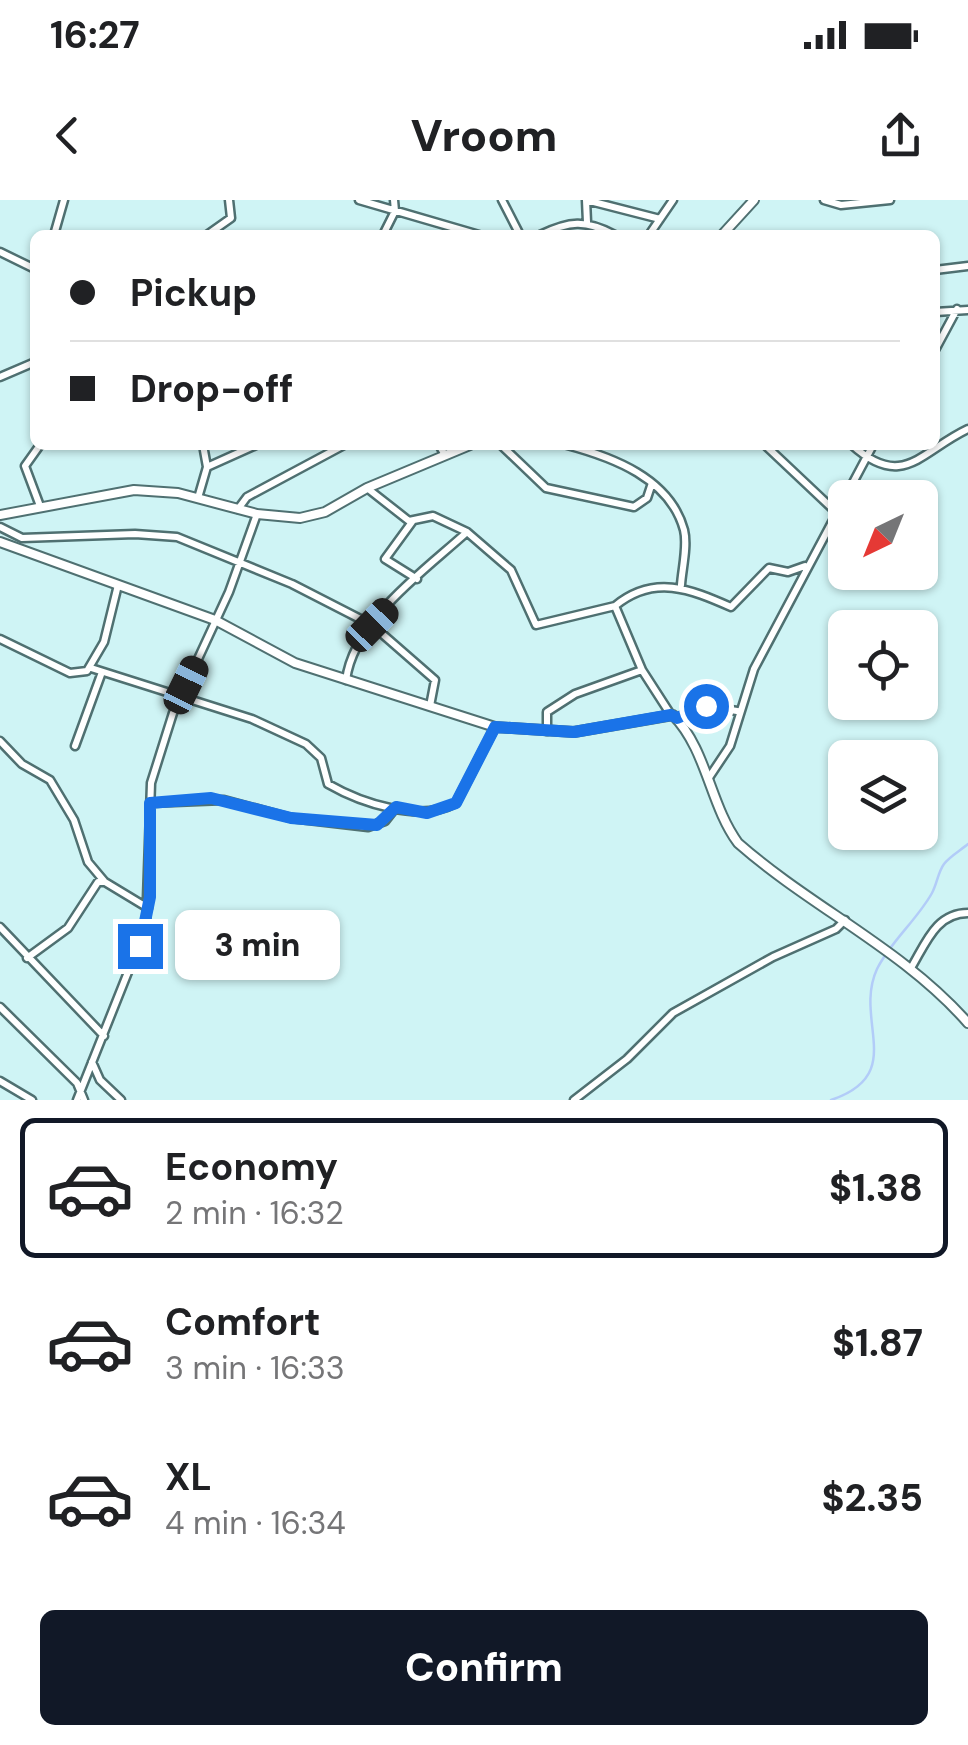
<!DOCTYPE html>
<meta charset="utf-8">
<style>
:root{--surface:#fff;--page:#f2f2f2;--text:#202124;--muted:#757577;--line:#e0e0e0;--accent:#111827}
body{margin:0;font-family:"DM Sans",sans-serif;background:var(--page);color:var(--text);height:100vh;display:flex;flex-direction:column;font-size:38px;white-space:nowrap}
*{box-sizing:border-box;margin:0}
p{font-size:32px;color:var(--muted)}
.icon{flex:none;width:55px;height:55px;fill:none;stroke:currentColor;stroke-width:2;stroke-linecap:round;stroke-linejoin:round}
.map{position:relative;height:900px;overflow:hidden}
.drawer{display:flex;flex-direction:column;background:var(--surface);flex:1}
.drawer>*{flex:none}
.banner{position:absolute;left:30px;top:30px;width:910px;height:220px;border-radius:15px;box-shadow:0 2px 8px #0004;display:grid;align-content:center;height:220px;padding:0 40px;background:var(--surface)}
.needle{width:65px;rotate:223deg}
.buttons{position:absolute;left:828px;top:280px;display:grid;gap:20px}
.buttons a{display:grid;place-items:center;width:110px;height:110px;border-radius:15px;background:var(--surface);box-shadow:0 2px 8px #0004;font-size:50px}
.end{position:absolute;width:45px;height:45px;margin:-22px;border:12px solid #1a73e8;background:#fff;box-shadow:0 0 0 5px #fff}
.from{border-radius:50%}
.bubble{position:absolute;height:70px;border-radius:15px;background:var(--surface);box-shadow:0 2px 8px #0004;font-size:32px;font-weight:800;line-height:70px;text-align:center}
.car{position:absolute;width:30px;height:60px;margin:-30px -15px;border-radius:12px;box-shadow:0 0 8px 2px #0007;background:linear-gradient(#222 24%,#8ab4d8 0 40%,#222 0 76%,#8ab4d8 0 86%,#222 0)}
.banner b{display:flex;align-items:center;gap:35px;height:95px;font-size:38px}
.banner b+b{border-top:2px solid var(--line)}
.banner i{width:25px;height:25px;background:var(--text)}
ul{padding:18px 0 0;list-style:none}
li{display:flex;align-items:center;gap:30px;height:140px;margin:0 20px 15px;padding:0 20px;border:5px solid transparent;border-radius:15px}
li div{flex:1}
li b{display:block;font-size:38px}
li em{font-style:normal;font-weight:800}
li.selected{border-color:var(--accent)}
li>.icon{width:90px;height:90px;stroke-width:1.5}
.action{display:flex;gap:20px;margin-top:auto;padding:20px 40px}
.action a{flex:1;height:115px;border-radius:15px;background:var(--accent);color:#fff;font-size:40px;font-weight:800;line-height:115px;text-align:center}
.status{display:flex;justify-content:space-between;align-items:center;height:70px;padding:0 50px;background:var(--surface);direction:ltr}
.status svg{height:28px;fill:currentColor}
header{display:flex;justify-content:space-between;align-items:center;height:130px;padding:0 40px;background:var(--surface);font-size:45px;font-weight:800}
.map>svg:first-child{display:block}
.lines{fill:none;stroke-linecap:round;stroke-linejoin:round}
.stream{stroke:#b2ccf8;stroke-width:2.5}
.street-casing{stroke:#4f7071;stroke-width:11}
.secondary-casing{stroke:#4f7071;stroke-width:12}
.street{stroke:#fff;stroke-width:6}
.secondary{stroke:#fff;stroke-width:8}
.route{stroke:#1a73e8;stroke-width:12}
</style>
<div class="status"><b>16:27</b><svg viewBox="0 0 49 12"><path d="M0 12V9h3v3zM5 12V6h3v6zM10 12V3h3v9zM15 12V0h3v12zM26 1h20v11H26zM47 4h2v5h-2z"/></svg></div>
<header><svg class="icon" aria-label="back" viewBox="0 0 24 24"><path d="M15 5l-7 7 7 7"/></svg>Vroom<svg class="icon" aria-label="share" viewBox="0 0 24 24"><path d="M12 15V3M7 8l5-5 5 5M5 13v7h14v-7"/></svg></header>
<div class="map">
<svg width="968" height="900" viewBox="0 0 968 900">
<rect width="100%" height="100%" fill="#cff4f5"/>
<g class="lines">
<path class="stream" d="M831,900c77,-26 22,-79 46,-131 14,-28 40,-49 55,-76 5,-9 6,-21 12,-29 5,-7 17,-14 24,-20"/>
<defs>
<path id="street" d="M359,0l120,35
M502,0l18,35
M586,0l74,19
M586,0l1,22
M824,0l17,5 49,-5
M54,35l10,-35
M207,35l24,-17 -2,-18
M383,35l12,-24 -1,-11
M540,35c29,-14 45,-16 75,0
M649,35l24,-35
M0,52l35,17
M935,70l33,-4
M935,112l33,-2
M935,150l22,-41
M0,177l35,-15
M203,245l4,22
M439,245l6,10
M501,245l45,43 88,19 13,-9 5,-15
M567,245c45,12 103,33 117,85 4,16 -2,39 -3,55
M765,245l71,67
M852,245c51,46 69,6 116,-16
M198,298l9,-31 49,-22
M40,306l-15,-40 15,-21
M238,309l9,-12 97,-52
M412,322l-27,37 32,20
M0,327l22,11 113,-4 42,3 115,47 80,41 63,55 -5,26
M467,332l44,38 25,55 79,-19
M0,439l70,34 17,-2 17,-29 14,-57
M91,468l161,51 54,25 15,14 7,26c33,19 92,39 128,19l39,-76
M642,470l-27,-64c39,-32 75,-17 116,1l38,-39 19,4 17,-6
M346,480c8,-60 78,-109 121,-148l-34,-16 -24,5 -42,-33
M677,519l29,-13 31,5
M547,531v-19l28,-18 67,-24 29,45
M0,541l22,23 28,16 24,40 14,42 16,19
M75,546l27,-74
M708,579l22,-33 24,-77 119,-224
M150,603l74,-3 67,18 77,9 17,-6 11,-14
M0,727l104,109
M27,758l41,-30 30,-46h7l43,26
M911,768c15,-25 25,-55 57,-55
M0,807l77,76 7,17
M92,862l8,18 21,20
M0,881l32,19
M77,900l69,-173 5,-144 22,-70 56,-121 28,-78
M574,900l53,-41 46,-46 100,-56 63,-28 9,-9"/>
<path id="secondary" d="M722,35l32,-35
M0,315l134,-25 44,3 79,21 43,4 25,-6 42,-24 103,-43
M0,342l215,78 80,43 200,64 79,5 99,-17c34,35 37,90 65,128 74,65 165,106 230,180"/>
</defs>
<use href="#street" class="street-casing"/>
<use href="#secondary" class="secondary-casing"/>
<use href="#street" class="street"/>
<use href="#secondary" class="secondary"/>
</g>
<g class="lines">
<path class="route" d="M140,746l10,-49v-94l61,-5 80,20 86,7 19,-18 31,6 29,-10 39,-76 79,5 97,-17 6,3 29,-12"/>
</g>
</svg>
<div class="buttons">
<a><svg class="needle" viewBox="-14 -14 28 28"><path d="M0-13l5 13h-10z" fill="#e53935"/><path d="M0 13l5-13h-10z" fill="#757577"/></svg></a>
<a><svg class="icon" aria-label="locate" viewBox="0 0 24 24"><circle cx="12" cy="12" r="6"/><path d="M12 2v4M12 18v4M2 12h4M18 12h4"/></svg></a>
<a><svg class="icon" aria-label="layers" viewBox="0 0 24 24"><path d="M12 4l9 5-9 5-9-5zM3 14l9 5 9-5"/></svg></a>
</div>
<i class="end from" style="left:706px;top:506px"></i>
<i class="end" style="left:140px;top:746px"></i>
<div class="bubble" style="left:175px;top:710px;width:165px">3 min</div>
<i class="car" style="left:372px;top:425px;rotate:44deg"></i>
<i class="car" style="left:186px;top:485px;rotate:26deg"></i>
<div class="banner">
<b><i class="from"></i>Pickup</b>
<b><i></i>Drop-off</b>
</div>
</div>
<section class="drawer">
<ul>
<li class="selected"><svg class="icon" aria-label="car" viewBox="0 0 24 24"><path d="M5 17H2v-5l4-1 3-4h7l3 4 3 1v5h-3M9 17h6M6 11h13"/><circle cx="7" cy="17" r="2"/><circle cx="17" cy="17" r="2"/></svg><div><b>Economy</b><p>2 min · 16:32</p></div><em>$1.38</em></li>
<li><svg class="icon" aria-label="car" viewBox="0 0 24 24"><path d="M5 17H2v-5l4-1 3-4h7l3 4 3 1v5h-3M9 17h6M6 11h13"/><circle cx="7" cy="17" r="2"/><circle cx="17" cy="17" r="2"/></svg><div><b>Comfort</b><p>3 min · 16:33</p></div><em>$1.87</em></li>
<li><svg class="icon" aria-label="car" viewBox="0 0 24 24"><path d="M5 17H2v-5l4-1 3-4h7l3 4 3 1v5h-3M9 17h6M6 11h13"/><circle cx="7" cy="17" r="2"/><circle cx="17" cy="17" r="2"/></svg><div><b>XL</b><p>4 min · 16:34</p></div><em>$2.35</em></li>
</ul>
<div class="action"><a>Confirm</a></div>
</section>
